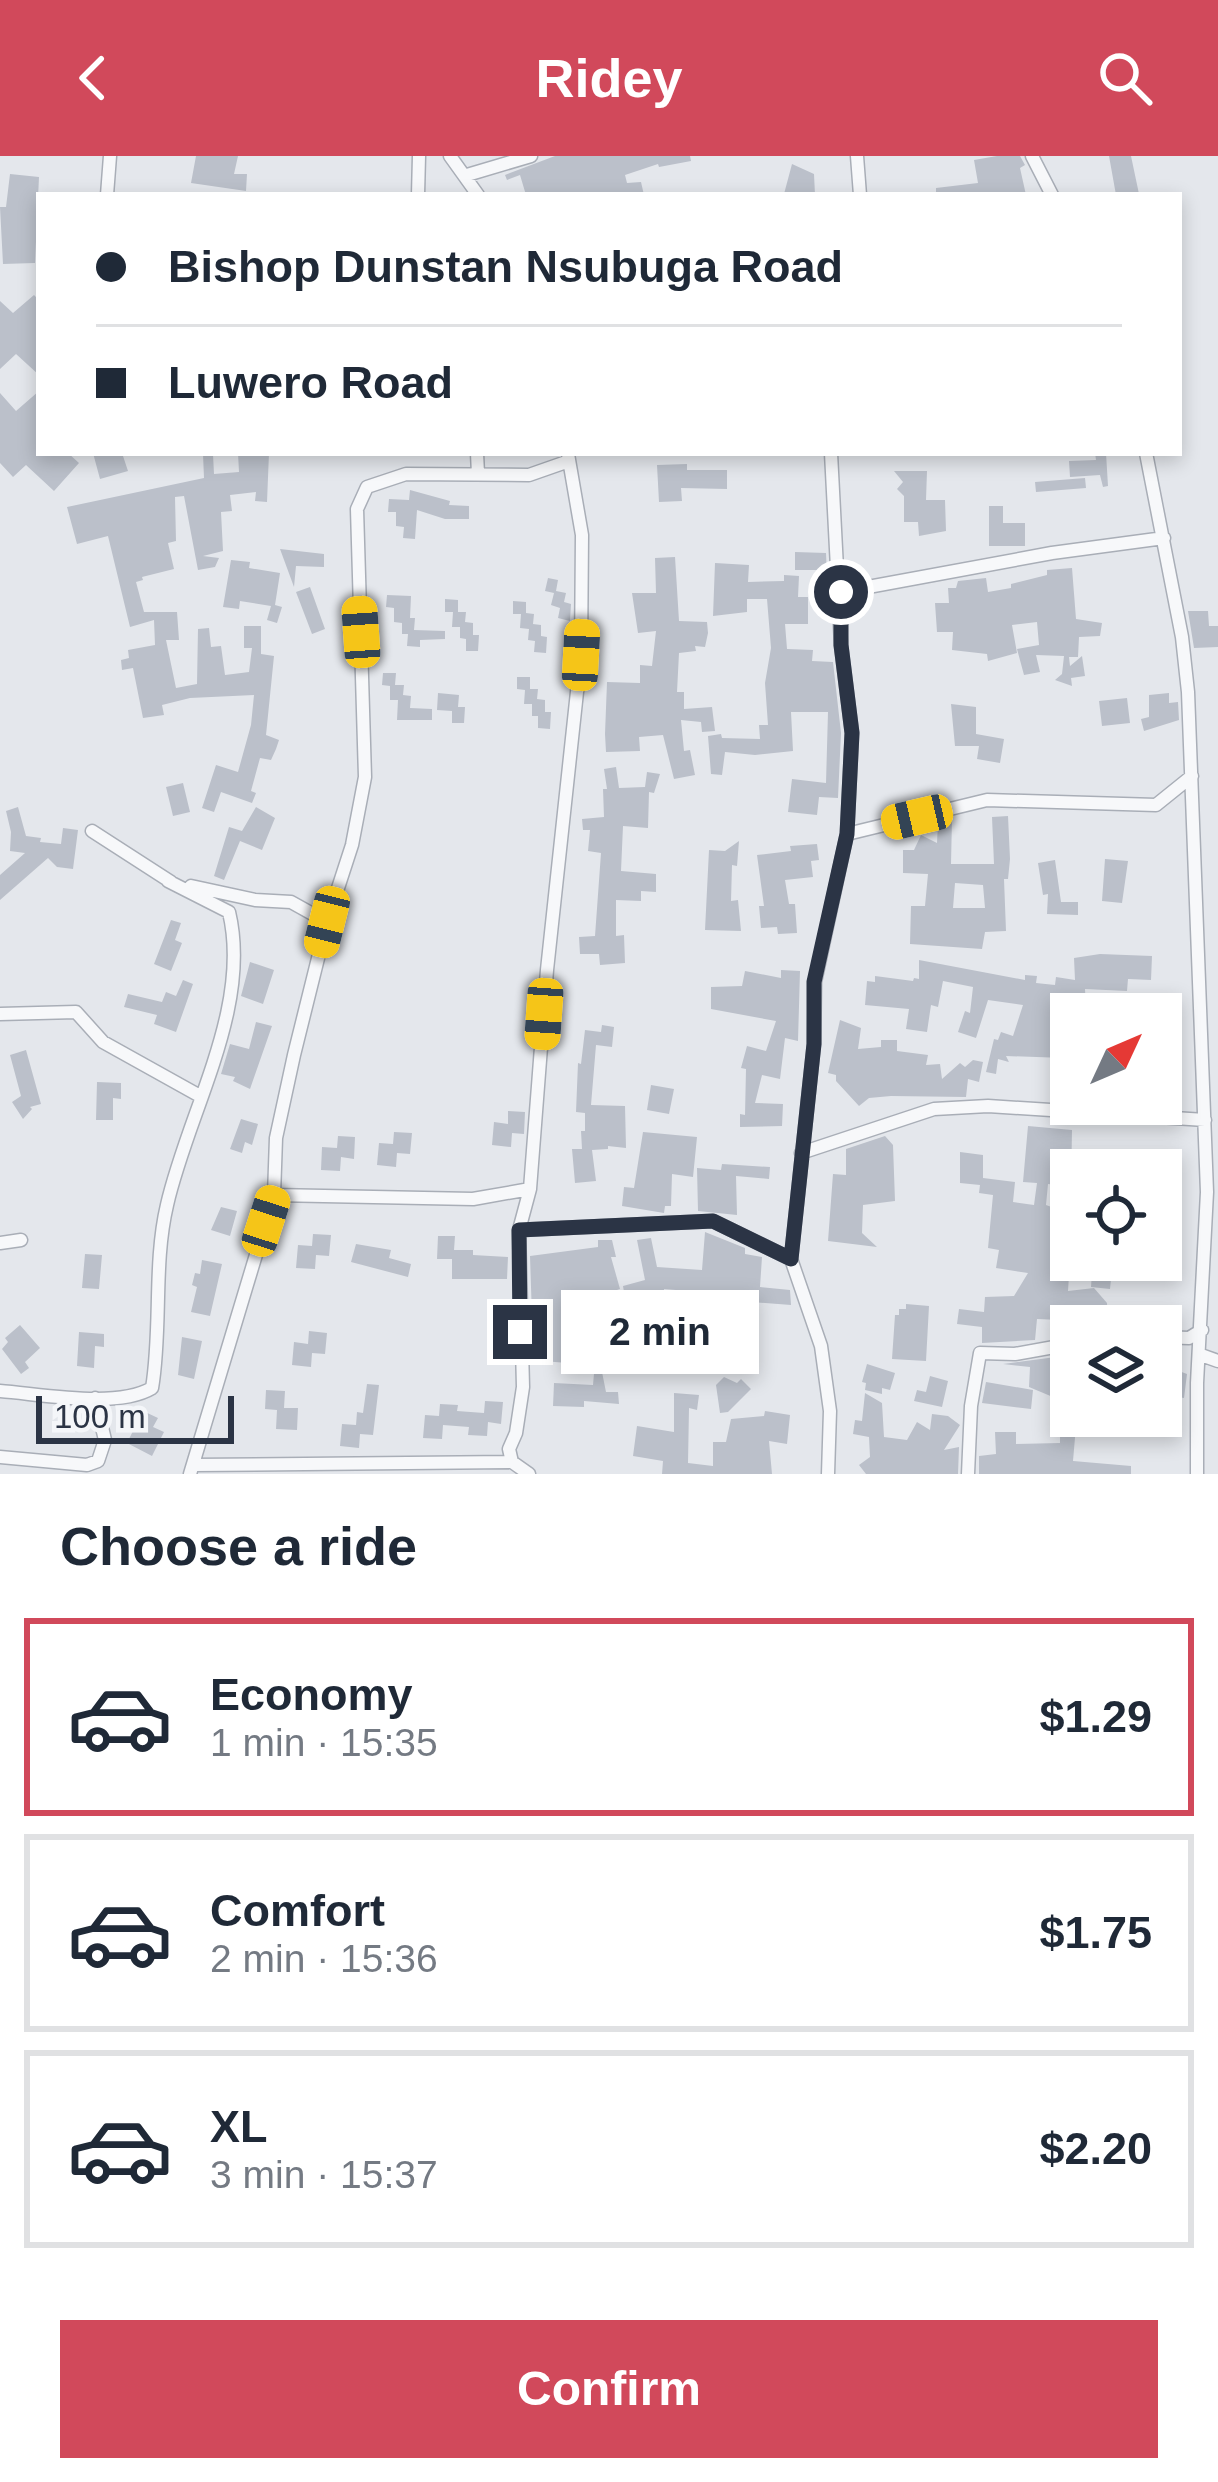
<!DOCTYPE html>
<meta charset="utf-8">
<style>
:root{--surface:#fff;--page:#f2f2f3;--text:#1f2937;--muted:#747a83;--line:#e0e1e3;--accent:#d1495b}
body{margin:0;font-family:Arial,sans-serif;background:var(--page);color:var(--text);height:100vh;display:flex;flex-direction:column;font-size:45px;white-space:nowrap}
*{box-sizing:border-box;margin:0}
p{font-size:39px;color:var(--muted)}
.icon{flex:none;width:66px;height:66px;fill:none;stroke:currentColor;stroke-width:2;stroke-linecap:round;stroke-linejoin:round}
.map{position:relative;height:1318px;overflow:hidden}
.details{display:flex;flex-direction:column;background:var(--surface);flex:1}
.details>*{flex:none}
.banner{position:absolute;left:36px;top:36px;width:1146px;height:264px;border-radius:0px;box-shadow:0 6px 18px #0003;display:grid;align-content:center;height:264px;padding:0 60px;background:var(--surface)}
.needle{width:78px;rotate:46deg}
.fabs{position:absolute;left:1050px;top:837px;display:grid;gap:24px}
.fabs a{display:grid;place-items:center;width:132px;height:132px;border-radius:0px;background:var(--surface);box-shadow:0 6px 18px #0003;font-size:60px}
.scale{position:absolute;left:36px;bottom:30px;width:198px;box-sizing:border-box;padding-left:12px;border:6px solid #2b3445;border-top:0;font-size:33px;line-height:42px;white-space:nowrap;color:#2b3445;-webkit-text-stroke:9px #f4f6f9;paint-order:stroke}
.end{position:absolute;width:54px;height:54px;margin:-27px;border:15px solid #2b3445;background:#fff;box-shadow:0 0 0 6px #fff}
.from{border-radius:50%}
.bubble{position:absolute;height:84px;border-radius:0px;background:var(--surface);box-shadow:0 6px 18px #0003;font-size:39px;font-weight:800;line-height:84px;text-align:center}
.car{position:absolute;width:36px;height:72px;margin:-36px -18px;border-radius:15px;box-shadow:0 0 9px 3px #0007;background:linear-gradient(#f5c518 24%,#345 0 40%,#f5c518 0 76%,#345 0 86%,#f5c518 0)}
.banner b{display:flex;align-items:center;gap:42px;height:114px;font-size:45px}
.banner b+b{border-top:3px solid var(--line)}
.banner i{width:30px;height:30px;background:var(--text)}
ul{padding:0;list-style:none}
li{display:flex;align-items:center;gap:36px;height:198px;margin:0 24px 18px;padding:0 36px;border:6px solid var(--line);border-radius:0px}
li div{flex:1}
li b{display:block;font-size:45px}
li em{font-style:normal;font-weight:800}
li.selected{border-color:var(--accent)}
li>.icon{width:108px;height:108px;stroke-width:1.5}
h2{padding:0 60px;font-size:54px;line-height:144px}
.action{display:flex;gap:24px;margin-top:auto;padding:24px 60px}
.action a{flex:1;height:138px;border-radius:0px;background:var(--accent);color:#fff;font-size:48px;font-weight:800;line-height:138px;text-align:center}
header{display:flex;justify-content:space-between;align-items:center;height:156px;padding:0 60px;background:var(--accent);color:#fff;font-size:54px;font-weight:800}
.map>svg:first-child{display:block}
.building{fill:#bbc0ca;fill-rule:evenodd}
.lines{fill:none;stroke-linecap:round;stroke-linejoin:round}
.minor-casing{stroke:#a9aeb7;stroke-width:15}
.minor{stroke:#f7f8fa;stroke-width:12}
.route{stroke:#2b3445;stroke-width:15}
</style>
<header><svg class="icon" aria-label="back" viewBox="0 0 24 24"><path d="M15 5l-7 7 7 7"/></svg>Ridey<svg class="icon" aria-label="search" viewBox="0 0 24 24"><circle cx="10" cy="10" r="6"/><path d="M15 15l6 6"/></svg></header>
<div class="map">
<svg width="1218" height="1318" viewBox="0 0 1218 1318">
<rect width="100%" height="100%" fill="#e4e7ec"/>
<path class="building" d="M196,0h42l-4,18h13l-1,17 -55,-8z
M555,0h135l1,5 -32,6 -1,-3 -33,11 2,8 14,-1 3,13h-118l-6,-20 -13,5 -2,-5z
M997,0h23l5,9 -5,3 6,27h-90v-7l42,-5 -4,-23z
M1109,0h22l8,38 -23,1z
M792,8l22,10 1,21 -31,-1z
M10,18l29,3 -4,86 -32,1 -3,-57h6z
M34,139l5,5v75l-23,-21 -16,15v-68l13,12z
M39,235v62h29l11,10 -25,28 -28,-26 -13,12 -13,-14v-70l16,18z
M93,297h29l6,18 -28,8z
M238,297h31l-2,49 -12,-1 1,-9 -26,3 2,16 -11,1 2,39 -20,5 16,2 -4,9 -17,3 -14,-74 -9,1 1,44 -8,2 6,26 -32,8 1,3 -7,2 8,30h33l2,28h-13l10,48 21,-4 1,-55 11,-1 2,19 10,-1 4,29 24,-3 3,-24h-8v-22h17v28l13,2 -8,79 13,5 -3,9 -5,11 -11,-2 -9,33 5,2 -4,10 -31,-11 -7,20 -12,-4 14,-43 22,7 13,-47 3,-30 -64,3 -28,7 2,10 -21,3 -10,-50 -11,2 -1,-10 8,-2 -1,-8 27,-5 -1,-25 -24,7 -22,-91 -31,8 -10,-37 137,-29 -1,-24h10l1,20 25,-2z
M1095,297h11l2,33 -5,1 -3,-12 -30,2 -1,-16 27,-1z
M687,308v6h40v19l-46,-1 1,13 -23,1 -2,-37z
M894,315h33l-1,29h19l1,31 -27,5 -1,-14h-14v-26l-7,-7 6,-7z
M1085,322l1,10 -50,4 -1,-10z
M410,334l40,11 -1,4 20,1v13h-24l-28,-9 -2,29 -12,-1 1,-11 -8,-1v-14h-8l1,-13 20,1z
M989,350h14v17h22v23h-36z
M280,393l44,5v13l-28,-1 -2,21z
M795,396l31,1 1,23h-5l1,-6h-28z
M675,401l4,64 28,1 1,11 -3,14 -10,-1 1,5 -17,2 -2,39h7v17l28,-2 3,24 -13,1 -1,-10 -20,-2 3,31 6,-1 5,25 -21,4 -11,-44 -24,2 1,14 -34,1 -1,-18 2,-52 33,1v-18l12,1 4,-35 -18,2 -6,-40h24l-1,-35z
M231,404l19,2 -1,6 31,5 -5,32 7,2 -5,16 -10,-3 4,-14 -31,-5 -1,8 -16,-2z
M715,407l34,2 -1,17 36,-1v-6l15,1 -1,21h10v27h-23l2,25 26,1 -1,11 21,1 8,71 -3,65 -19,-1 -2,18 -29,-3 4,-33 34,4 2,-71h-37l2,39 -38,4 -30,-3 -3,23 -11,-1 -3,-38 13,-2 1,4 38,1 -1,-14h9l-3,-42 6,-35 -4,-49h-20v13l-34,4z
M1072,412l4,51 26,4 -2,13 -21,1 -1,20h-9l1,9 12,-10 3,20 -14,2 1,8 -17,-6 7,-6 2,-18 -28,-1 4,17 -16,3 -7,-26 22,-4 -2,-23 -25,3 5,28 -29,8 -1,-7 -35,-4 1,-18h-16l-2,-29h14l-1,-15h8l2,-7 28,-3 2,14 23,-4v-4l36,-9v-5z
M548,422l10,2 -2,11 10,2 -2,9 7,2 -1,17 -12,-3 2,-10 -9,-3 3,-12 -9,-2z
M310,431l15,42 -13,5 -16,-42z
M387,439l24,1 -1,22h5l-1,12 31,1v8l-25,1v7l-13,-1 1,-12h-6v-11l-8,-1v-14l-8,-1z
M445,443l13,1v12h8l-1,10 8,1v12h6l-1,16h-12v-12l-6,-1v-11h-8l1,-15h-8z
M513,445l13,1v11l8,1 -1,10 8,1v11l6,1 -1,16 -12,-1 1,-11 -7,-1 1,-11 -9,-1 1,-14h-8z
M1188,455h20l1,15h9v21l-24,1z
M383,517h13l-1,12h9l-1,10 8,1 -1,12 22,1v11h-35l1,-20h-8v-14l-8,-1z
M517,521h13v12h8l-1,10 8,1v12h6l-1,17 -12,-1v-12h-6v-12h-8l1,-14 -8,-1z
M438,537l21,2 -1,12h7l-1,16h-12v-12l-15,-1z
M1169,537v10l9,-1 1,18 -35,11 -3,-12 8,-2v-22z
M1127,542l3,25 -28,3 -3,-25z
M951,548l25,3v27l28,5 -4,24 -23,-4 2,-13h-24z
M616,611l3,21 26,-1 2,-15 13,2 -6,19 -5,-1 -1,36 -25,-2 -2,45 35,3v18l-15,-1v10l-25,-1v36l8,-1 1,28 -25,2 -1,-11h-19l-1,-17 16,-1 6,-83 -13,-2 2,-21h-7l-1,-11 22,-2 -1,-28h4l-3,-20z
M183,627l7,29 -17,4 -7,-29z
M18,651l8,29 15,2 -1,4 21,2 2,-16 15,2 -5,39 -16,-2 -9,-9 -48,42v-25l25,-22 -15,-2 1,-19 -5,-21z
M256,651l19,11 -13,32 -22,-9 -16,39 -10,-4 15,-49 13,4z
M1008,660l2,43 -2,20h-4l2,52 -21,1 -3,17 -72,-5 1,-38h14l3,-32 -25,-1v-23h11l7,-15 16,8 1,-20 14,-4 -1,45h43l-2,-47zM955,727l28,2 2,23h-32z
M739,685l-2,25 -5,-1 -1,36 7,-1 3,31 -36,-1 4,-80 16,1z
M817,688l2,16 -8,1 2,16 -28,3 4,24h6l2,29 -19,1 -1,-7 -16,1 -2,-22h5l-7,-51 34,-4 -1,-5z
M1105,703l23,2 -6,42 -20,-2z
M1055,704l6,42h17v13l-31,-1 1,-20 -5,1 -5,-32z
M171,764l10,3 -6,17 7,3 -11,28 -17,-7z
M1100,798l52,2 -1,24 -23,-1 -1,12 -42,-2 1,19 -15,1v14l-6,1 -1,34 -58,-2 3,6 -11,-3 -2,15 -10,-2 8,-33 4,1 3,-8 12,4 10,-31 -35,-5 -12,38 -18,-6 7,-21 5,2 3,-26 -30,-6 -5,26 -7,-2 -4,27 -21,-3 3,-20 -44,-4 2,-24 8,1v-6l38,5 1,-3 5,1v-19l106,20v-5l12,1 -1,7 19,2 1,-8 19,3 -1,-22z
M250,806l24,8 -11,34 -22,-8z
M781,814l19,1 -2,70 -13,-3 -5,41 -18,-4 -7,28 28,1 -1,22 -42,1v-13l5,1 1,-46 -5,-1 6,-22 19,5 10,-30 -65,-12v-22l31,-1 3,-15 36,7z
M183,824l10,4 -17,48 -22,-8 3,-9 -33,-8 4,-13 34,8 4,-10 10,4z
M840,864l21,8 -3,21 23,-2v-7h16v11l31,4 -2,10 14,-1 2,15 18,-16 5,4 8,-7 10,2 -4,20 -11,-3 -2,18 -75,-1 -22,2 -10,8 -23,-25v-6l-8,-2z
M256,866l16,4 -22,63 -17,-8 2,-4 -14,-3 9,-30 19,5z
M602,869l12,2 -2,20 -16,-2 -5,60 34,1 1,42 -18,-2v3l-16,1 4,31 -21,2 -3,-34h10l-1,-18h4v-18l-9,-1 2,-49 3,1 4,-34 16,2z
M26,894l15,54 -11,3 2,2 -9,10 -11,-17 9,-6 -11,-41z
M97,926l24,1v16l-8,-1v22h-17z
M651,929l23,4 -5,25 -22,-4z
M508,955l17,1 -1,22 -12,-1 -1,14 -19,-2 2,-23 14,2z
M241,963l17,5 -6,21 -7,-3 -3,11 -12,-4z
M1028,970l44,4 -1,56 -23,-2 -2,21 25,9 -9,28 9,1 -3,48 26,-3 13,15 1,23 -49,2 1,-8 -23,-1 -2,21 -53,3v-16l-25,-3 2,-15 25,3 1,-15 29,-1 14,-23 -32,-5 3,-18 -11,-2 5,-53 -14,-2 1,-8 -20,-2v-31l23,3v23l32,4 -2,20 21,3 3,-22 -14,-1z
M394,976l18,1 -2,21 -13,-1 -1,14 -19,-2 2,-22 14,1z
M643,976l54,5 -4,40 -21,-3 -1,32h-6l-1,7 -42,-7 2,-19 10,1z
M338,980l17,1 -1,22 -13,-2 -1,14 -19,-1 1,-23 15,1z
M885,980l8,9 2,56 -32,4 -1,28 15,14 -49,-6 5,-67 13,1v-26z
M722,1008l48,3 -1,12 -33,-3 1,39 -39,-4 -1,-43 24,2z
M221,1051l16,4 -7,25 -19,-6z
M705,1076l40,16v6l17,3 -2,30 30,3 1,15 -91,-7v-6l-36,-3v12l-38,3 -3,-18 22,-6 -8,-40 14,-2 6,29 45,3z
M313,1078l18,1 -2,21 -13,-1 -1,14 -19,-1 2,-23 14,1z
M438,1080h17l-1,14h19v5l35,2 -1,22h-55v-20h-15z
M598,1084h14l4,17h-5l9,32 -25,8 1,19 -25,2 -3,45 -26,-2 3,-41 -13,-3 -2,-61 68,-9z
M356,1088l35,6 -2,8 22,6 -3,13 -57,-15z
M85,1098l17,1 -3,34 -17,-1z
M202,1104l20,4 -12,52 -19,-4 6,-25 -5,-2 3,-12 5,1z
M1093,1104h20l-3,29 -19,-2z
M906,1148l23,2 -3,55 -34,-2 3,-44h4v-6h7z
M20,1169l20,23 -15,14 4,6 -8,6 -19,-25 6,-7 -3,-4z
M309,1175l18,2 -2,21 -13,-1 -1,14 -19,-2 2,-23 14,2z
M79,1176l25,2v13l-9,-1 -1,22 -17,-2z
M182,1181l20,4 -8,38 -16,-4z
M639,1191l26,1 -1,22 -26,-1z
M1071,1199v61h32v10h-27l-3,35 58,5v8h-152v-18l17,-2 -1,-22h21v12l44,-1v-43l-31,-13 1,-20 -27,-3z
M595,1206h5l6,30h12l1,12 -35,-3v6l-31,-1 1,-23 39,2z
M867,1208l28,9 -5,17 -8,-2v6l-17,-4 1,-7 -4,-1z
M1171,1212l16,6 -3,24 -23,-4v-23l9,1z
M930,1220l18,5 -6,26 -28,-6 3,-11 9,2z
M724,1221l13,6 4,-4 10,10 -23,23 -8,1 -4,-28z
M986,1226l47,8 -2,19 -49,-6z
M367,1228l12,1 -6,50 -13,-1 -1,14 -19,-2 2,-22 14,1 1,-13 6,1z
M266,1234l19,1 -1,17h14l-1,22 -21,-1 1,-19 -12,-1z
M674,1237l25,2 -2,15 -8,-2 -1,55 25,3v-24h13l5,-23 33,-3 1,-5 25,4 -3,29 -18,-3 3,33h-110l1,-13 -30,-5 4,-30 37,6z
M865,1237l17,10 2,34 23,3 10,-18 13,8 2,-16 16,2 12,9 -16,25 15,-3 -1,27h-92l-7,-9 11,-8 -1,-20 -16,-3 2,-14 7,1z
M485,1245l18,1 -2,22 -13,-2 -1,14 -19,-1 1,-8 -26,-2 -1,14 -19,-1 2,-23 14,1 1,-12 18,1 -1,6 27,2z
M143,1255l15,7 -5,9 11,5 -12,24 -25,-13z"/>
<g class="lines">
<defs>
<path id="minor" d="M450,0l28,39
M857,0l3,39
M1032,0l20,39
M467,19l64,-19
M107,39l3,-39
M418,39l1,-39
M477,297l1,21
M1146,297l36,184 6,55 19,500 -10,191v91
M841,436l211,-39 112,-15
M92,675l79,51
M847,678l140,-34 169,5 36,-29
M191,730l64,14 36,2 36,20
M0,858l76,-2 27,30 97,54
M801,997l133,-44 54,-3 217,14
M274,1039l199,4 57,-10
M519,1074l194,-9 78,38
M0,1087l21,-3
M1161,1181l28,1 13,-8
M1201,1199l17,6
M0,1235c41,3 117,18 152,-3 10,-59 1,-124 15,-183 21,-93 85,-197 62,-293l-61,-31
M0,1301l87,8 11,-4 7,-21 -10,-42
M512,1306l-3,-13 7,-16 7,-46 -4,-157 11,-41 17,-219 34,-315 1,-120 -14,-81
M194,1309l318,-3 17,12
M190,1318l84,-279 2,-57 18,-83 33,-133 25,-77 13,-68 -8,-268 10,-22 39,-13 123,1 40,-14
M828,1318l2,-63 -9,-65 -30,-87 23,-215 1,-62 32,-148 5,-101 -11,-88 -10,-192
M968,1318l3,-68 9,-53 35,1 56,-10"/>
</defs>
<use href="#minor" class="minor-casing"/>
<use href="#minor" class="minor"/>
</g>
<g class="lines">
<path class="route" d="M520,1176l-1,-102 194,-9 78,38 23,-215v-62l33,-148 5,-101 -11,-88v-53"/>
</g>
</svg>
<div class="fabs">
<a><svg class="needle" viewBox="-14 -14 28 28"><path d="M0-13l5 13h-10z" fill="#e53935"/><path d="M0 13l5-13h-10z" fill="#747a83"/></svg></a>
<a><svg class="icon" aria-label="locate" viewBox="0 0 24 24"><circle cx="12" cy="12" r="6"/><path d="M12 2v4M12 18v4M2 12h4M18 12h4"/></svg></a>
<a><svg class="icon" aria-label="layers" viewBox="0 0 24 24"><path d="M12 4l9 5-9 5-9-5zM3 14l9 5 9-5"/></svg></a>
</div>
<div class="scale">100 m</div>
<i class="end from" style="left:841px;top:436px"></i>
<i class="end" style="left:520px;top:1176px"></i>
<div class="bubble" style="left:561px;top:1134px;width:198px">2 min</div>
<i class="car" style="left:361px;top:476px;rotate:356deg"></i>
<i class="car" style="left:581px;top:499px;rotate:3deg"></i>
<i class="car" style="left:917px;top:661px;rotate:257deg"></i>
<i class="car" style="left:327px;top:766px;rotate:194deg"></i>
<i class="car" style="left:544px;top:858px;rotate:184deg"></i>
<i class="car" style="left:266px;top:1065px;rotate:18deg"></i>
<div class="banner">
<b><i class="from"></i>Bishop Dunstan Nsubuga Road</b>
<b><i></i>Luwero Road</b>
</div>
</div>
<section class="details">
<h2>Choose a ride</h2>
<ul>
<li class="selected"><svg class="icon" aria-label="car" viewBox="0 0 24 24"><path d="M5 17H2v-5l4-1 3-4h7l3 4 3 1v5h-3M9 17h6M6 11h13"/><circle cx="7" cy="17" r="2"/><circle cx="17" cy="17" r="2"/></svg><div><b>Economy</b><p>1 min · 15:35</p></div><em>$1.29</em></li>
<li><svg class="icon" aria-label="car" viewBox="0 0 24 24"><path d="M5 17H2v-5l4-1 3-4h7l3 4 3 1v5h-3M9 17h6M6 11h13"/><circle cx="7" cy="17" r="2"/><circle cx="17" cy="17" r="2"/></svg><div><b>Comfort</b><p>2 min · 15:36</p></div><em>$1.75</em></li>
<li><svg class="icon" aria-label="car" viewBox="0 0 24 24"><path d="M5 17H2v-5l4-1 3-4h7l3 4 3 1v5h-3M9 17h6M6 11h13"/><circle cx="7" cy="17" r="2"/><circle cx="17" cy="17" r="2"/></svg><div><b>XL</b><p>3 min · 15:37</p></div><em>$2.20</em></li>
</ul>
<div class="action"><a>Confirm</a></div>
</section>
